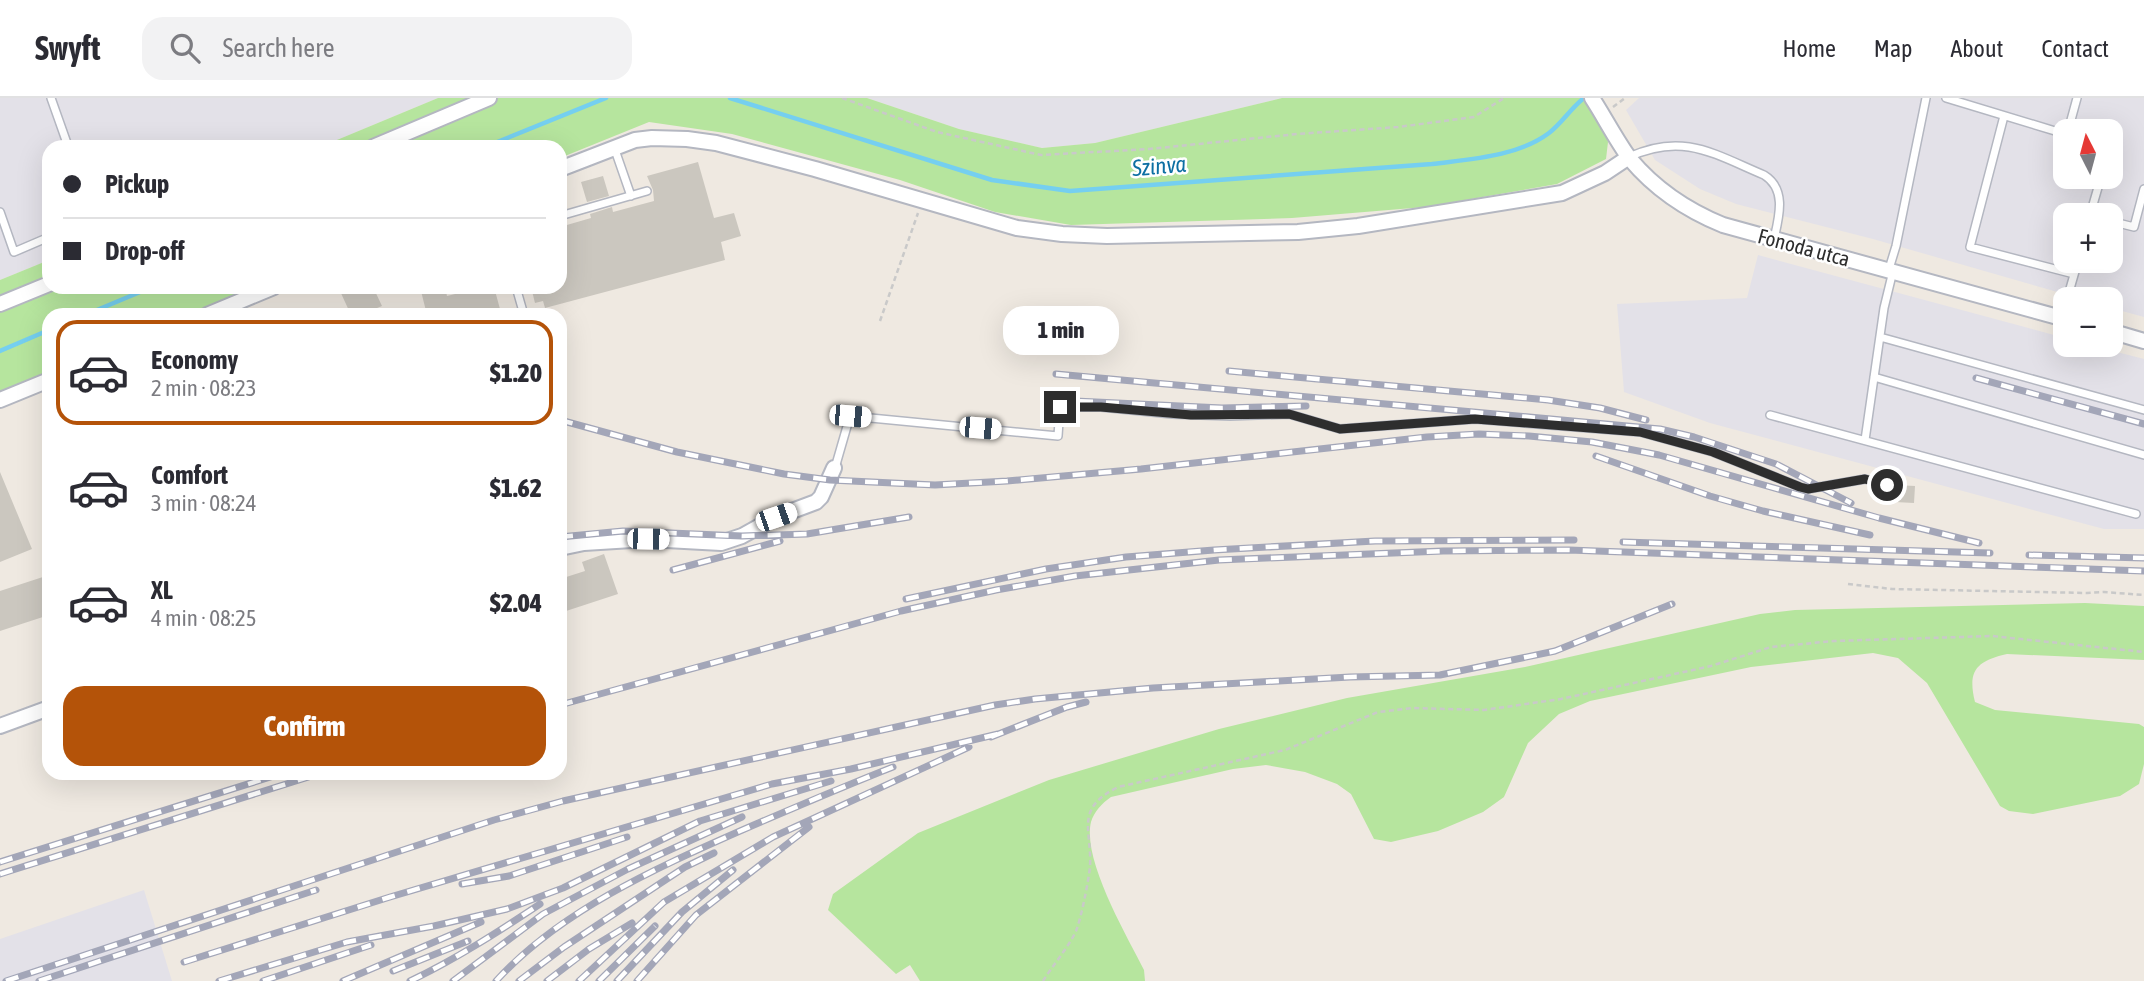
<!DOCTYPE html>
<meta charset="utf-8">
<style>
:root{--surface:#fff;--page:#f2f2f3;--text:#2b2b33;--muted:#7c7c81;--line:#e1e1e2;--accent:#b45309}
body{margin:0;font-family:"Asap Condensed",sans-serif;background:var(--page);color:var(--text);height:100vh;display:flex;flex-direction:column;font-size:26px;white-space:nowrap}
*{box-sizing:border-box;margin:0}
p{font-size:23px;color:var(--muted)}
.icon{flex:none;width:38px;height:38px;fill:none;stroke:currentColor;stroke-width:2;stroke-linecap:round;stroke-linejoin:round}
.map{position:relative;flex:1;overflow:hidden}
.side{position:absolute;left:42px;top:210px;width:525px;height:472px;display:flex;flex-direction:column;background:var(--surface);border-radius:21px;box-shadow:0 7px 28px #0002}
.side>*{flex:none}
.hud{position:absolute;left:42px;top:42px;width:525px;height:154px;border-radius:21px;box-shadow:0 7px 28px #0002;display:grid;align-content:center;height:154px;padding:0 21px;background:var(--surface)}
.needle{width:46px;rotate:354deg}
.tools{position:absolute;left:2053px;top:21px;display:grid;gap:14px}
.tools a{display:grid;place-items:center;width:70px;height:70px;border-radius:14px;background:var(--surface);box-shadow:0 7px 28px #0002;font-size:35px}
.end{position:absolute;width:32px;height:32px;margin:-16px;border:9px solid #2e2e2e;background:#fff;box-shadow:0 0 0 4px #fff}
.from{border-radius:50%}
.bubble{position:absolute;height:49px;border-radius:21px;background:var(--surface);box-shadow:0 7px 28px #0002;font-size:23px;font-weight:800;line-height:49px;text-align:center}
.car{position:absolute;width:21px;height:42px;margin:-21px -10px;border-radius:9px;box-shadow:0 0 5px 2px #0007;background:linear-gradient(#fff 24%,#345 0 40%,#fff 0 76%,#345 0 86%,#fff 0)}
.hud b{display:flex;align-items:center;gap:24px;height:66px;font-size:26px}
.hud b+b{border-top:2px solid var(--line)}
.hud i{width:18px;height:18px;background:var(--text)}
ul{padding:12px 0 0;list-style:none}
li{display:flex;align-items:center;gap:21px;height:105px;margin:0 14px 10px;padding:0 7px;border:4px solid transparent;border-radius:21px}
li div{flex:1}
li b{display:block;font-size:26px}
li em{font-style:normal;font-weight:800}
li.selected{border-color:var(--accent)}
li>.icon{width:63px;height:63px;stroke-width:1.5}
.cta{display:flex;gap:14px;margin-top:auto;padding:14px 21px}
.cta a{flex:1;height:80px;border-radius:21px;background:var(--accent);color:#fff;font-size:28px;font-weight:800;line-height:80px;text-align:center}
header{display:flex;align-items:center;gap:42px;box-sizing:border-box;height:98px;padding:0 35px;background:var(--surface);border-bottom:2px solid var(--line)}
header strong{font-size:33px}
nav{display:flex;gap:38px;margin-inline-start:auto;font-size:24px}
.search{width:490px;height:63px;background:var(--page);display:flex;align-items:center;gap:18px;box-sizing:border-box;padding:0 24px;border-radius:21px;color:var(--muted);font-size:26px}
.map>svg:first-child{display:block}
.industrial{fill:#e3e1e8;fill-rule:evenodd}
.green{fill:#b6e59e}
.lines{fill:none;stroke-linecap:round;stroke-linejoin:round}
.stream{stroke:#75cff0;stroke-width:4.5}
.building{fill:#cbc7bf}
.lane-casing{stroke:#b4b7c1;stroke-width:10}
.street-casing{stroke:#b4b7c1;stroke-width:18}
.path{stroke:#c9c9c9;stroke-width:2.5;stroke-dasharray:5 3.5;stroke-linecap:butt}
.lane{stroke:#fff;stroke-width:7}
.street{stroke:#fff;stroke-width:14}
.rail-casing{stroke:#a3a6b8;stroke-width:7}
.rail{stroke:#fff;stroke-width:4.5;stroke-dasharray:13;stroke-linecap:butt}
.route{stroke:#2e2e2e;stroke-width:9}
.labels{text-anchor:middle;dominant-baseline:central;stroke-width:5;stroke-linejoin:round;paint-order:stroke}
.street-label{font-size:21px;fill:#2e2e2e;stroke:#fff}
.water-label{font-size:23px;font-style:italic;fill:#0d6fa3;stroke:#fff}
</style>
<header>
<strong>Swyft</strong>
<div class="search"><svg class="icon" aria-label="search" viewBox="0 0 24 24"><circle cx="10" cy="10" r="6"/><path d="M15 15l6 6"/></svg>Search here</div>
<nav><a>Home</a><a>Map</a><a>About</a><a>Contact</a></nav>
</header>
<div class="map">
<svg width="2144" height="883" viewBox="0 0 2144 883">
<rect width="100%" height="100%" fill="#efe9e1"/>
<path class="industrial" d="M0,0h438l-118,49h-271v113l-49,20z
M867,0h415l-187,45 -53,5 -83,-19z
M1639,0h505v219l-33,-9 -1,-9h-28l-209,-60 -137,-35 -36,-15 -45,-29 -29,-50zM2065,33h45v46h-45zM2065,117h45v46h-45z
M1758,157l307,83v7h25l54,14v170h-40l-394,-106 -86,-31 -7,-88 130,-6z
M144,792l28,91h-172v-42z"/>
<path class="green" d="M438,0h429l92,31 83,19 53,-5 187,-45h315l11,44 -2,17 -49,25 -132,23 -133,11 -221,7 -76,-13 -95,-32 -168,-46 -83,-12 -89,36v-11h-240z
M49,162v27h204l-67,28h-137v57l-49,20v-112z
M2085,505l59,3v54l-137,-6c-30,7 -40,16 -32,48l20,8 144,14 5,3v37l-5,20 -19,12 -87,18 -24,-3 -9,-5 -73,-123 -29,-25 -25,-5 -122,14 -161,34 -31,13 -31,29 -24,54 -21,15 -45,19 -47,11 -17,-3 -23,-45 -14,-10 -32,-12 -39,-7 -33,4 -122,28c-9,6 -17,15 -20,25 -9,38 36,114 53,148l1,11h-225l-10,-16 -14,9 -68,-64 5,-16 85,-61 131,-53 170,-51 128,-31 178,-31 235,-53 35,-4z"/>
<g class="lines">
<path class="stream" d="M730,0l262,82 78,11 362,-27c38,-5 85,-7 117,-31 13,-10 22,-25 35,-35
M485,49l121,-49
M85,217l67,-28
M0,253l49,-21"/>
</g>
<path class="building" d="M698,64l16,56 20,-5 7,23 -20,6 4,18 -180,48 -2,-7 -8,2 -4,-16h29v-60l31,-9 -1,-4 22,-7 1,5 41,-11 -1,-11 -6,-14z
M603,78l6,20 -22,6 -6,-20z
M349,189h24l9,19 -22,9h-9l-11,-24z
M420,189h25l2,9 36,-9h11l6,22 -26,6h-47z
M0,374l32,77 -32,13z
M1895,387l20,1 -1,17 -19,-1z
M604,456l14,40 -58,19v-34l25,-8 -3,-9z
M49,477v40l-49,16v-40z"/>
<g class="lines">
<defs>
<path id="lane" d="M51,0l17,48
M1946,0l119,36
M2004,18l-34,131 104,27
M2068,33l9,-33
M614,49l17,49
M1629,59c54,-25 85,-3 135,18 23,14 15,42 10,64
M0,114l14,40 35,-15
M2090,117l11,-38
M560,118l87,-25
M2110,123l24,6 10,-38
M1889,171l7,-23 30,-148
M516,189l8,28
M2067,201l11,-38
M1880,239l264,73
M1874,279l270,78
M1770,317l366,99
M1865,342l19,-132 9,-37
M835,370l15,-52 208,20 2,-29h41l71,7 58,2 59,-2 51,15 135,-10 165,13 73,20 87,35 8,2 57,-10 22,6"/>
<path id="street" d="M1592,0c13,20 24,42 38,61 26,31 56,51 93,66l342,94
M373,49l116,-49
M560,71l75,-29 17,-2 35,1 29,4 99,26 202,59 45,6 45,2 191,-4 60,-6 204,-33 43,-20 24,-16
M0,206l49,-20
M207,217l67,-28
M2110,233l34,10
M0,302l49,-20
M560,450l24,-5 64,-4 73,4 21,-7 34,-19 40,-15 5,-5 13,-29
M0,628l49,-18"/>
</defs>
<use href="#lane" class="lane-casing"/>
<use href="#street" class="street-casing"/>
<path class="path" d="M842,0l95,34 104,23 108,-6 148,-15 101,-7 76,-10 30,-19
M1613,9l12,-9
M880,223l38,-108
M1848,486l44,5 195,4 17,-1 40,3
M1043,883c10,-16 25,-33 33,-50 5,-12 13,-52 14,-65 2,-37 -16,-57 28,-79l167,-37 93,-38 35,-4 71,2 77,-11 150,-33 60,-19 63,-6 158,-5 152,16"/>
<use href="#lane" class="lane"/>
<use href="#street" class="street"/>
<defs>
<path id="rail" d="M1229,273l319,29 52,8 46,12
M1056,276l604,55 34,8 82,27 75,39
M1976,280l168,46
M1054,302l168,8 84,-2
M560,322l117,32 107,22 46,6 105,5 72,-4 134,-12 286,-32 52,-3 50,2 63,6 67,13 220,63 100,25
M1596,358l114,40 53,15 107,24
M560,439l63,-6 119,5 65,-2 102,-17
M1623,444l367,11
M2029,457l115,3
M673,472l107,-29
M906,501l140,-30 80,-12 88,-7 161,-9 199,-1
M560,607l341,-94 95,-21 79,-14 144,-16 224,-9 126,-1 575,21
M991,639l76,-30 19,-5
M0,764l280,-88
M0,776l318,-100
M462,786l47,-8 118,-39
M184,864l206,-65 382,-113 79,-15 147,-35
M393,873l75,-30
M6,883l488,-161 69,-19 432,-96 40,-6 118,-11 197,-11 90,-2 115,-24 117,-47
M39,883l277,-91
M219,883l128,-39 87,-16 73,-17 56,-21 137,-67 131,-40
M263,883l108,-36
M343,883l138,-59
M410,883c46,-22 88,-49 130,-77
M453,883l90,-67 85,-45 114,-52
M496,883c64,-70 158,-112 244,-150 51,-22 102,-44 153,-64
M519,883l45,-34 121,-80 29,-14
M547,883l42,-32 43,-26
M579,883l85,-79 109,-65 196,-90
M599,883l56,-55
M617,883l65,-69 51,-42
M637,883l59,-66 113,-88"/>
</defs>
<use href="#rail" class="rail-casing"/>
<use href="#rail" class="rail"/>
</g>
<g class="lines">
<path class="route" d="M1060,309h41l90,8 98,-1 51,15 135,-10 165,13 73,20 87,35 8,2 57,-10 22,6"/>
</g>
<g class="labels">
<g class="street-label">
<text transform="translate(1804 149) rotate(15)">Fonoda utca</text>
</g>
<g class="water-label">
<text transform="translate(1159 68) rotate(-5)">Szinva</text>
</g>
</g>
</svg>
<div class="tools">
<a><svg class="needle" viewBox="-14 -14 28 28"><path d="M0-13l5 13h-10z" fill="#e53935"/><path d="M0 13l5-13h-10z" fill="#7c7c81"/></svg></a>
<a>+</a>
<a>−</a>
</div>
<i class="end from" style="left:1887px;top:387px"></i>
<i class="end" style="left:1060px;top:309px"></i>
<div class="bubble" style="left:1003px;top:208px;width:116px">1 min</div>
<i class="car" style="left:850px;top:318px;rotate:95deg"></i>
<i class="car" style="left:980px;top:330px;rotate:95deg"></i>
<i class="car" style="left:776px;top:419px;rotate:71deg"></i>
<i class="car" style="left:648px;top:441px;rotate:91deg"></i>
<div class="hud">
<b><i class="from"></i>Pickup</b>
<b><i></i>Drop-off</b>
</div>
<section class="side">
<ul>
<li class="selected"><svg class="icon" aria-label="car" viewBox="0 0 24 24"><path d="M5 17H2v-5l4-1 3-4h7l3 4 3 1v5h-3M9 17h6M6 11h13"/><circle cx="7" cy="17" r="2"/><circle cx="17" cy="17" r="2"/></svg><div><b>Economy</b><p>2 min · 08:23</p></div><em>$1.20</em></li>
<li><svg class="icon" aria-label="car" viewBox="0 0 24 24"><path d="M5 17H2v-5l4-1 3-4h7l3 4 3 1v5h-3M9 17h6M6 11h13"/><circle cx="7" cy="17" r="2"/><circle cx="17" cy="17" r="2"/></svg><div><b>Comfort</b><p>3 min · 08:24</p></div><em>$1.62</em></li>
<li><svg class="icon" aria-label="car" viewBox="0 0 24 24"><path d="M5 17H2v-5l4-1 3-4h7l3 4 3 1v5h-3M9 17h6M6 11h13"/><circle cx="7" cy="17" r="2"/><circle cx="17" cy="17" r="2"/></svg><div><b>XL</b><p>4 min · 08:25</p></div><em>$2.04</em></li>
</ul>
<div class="cta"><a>Confirm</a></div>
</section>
</div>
